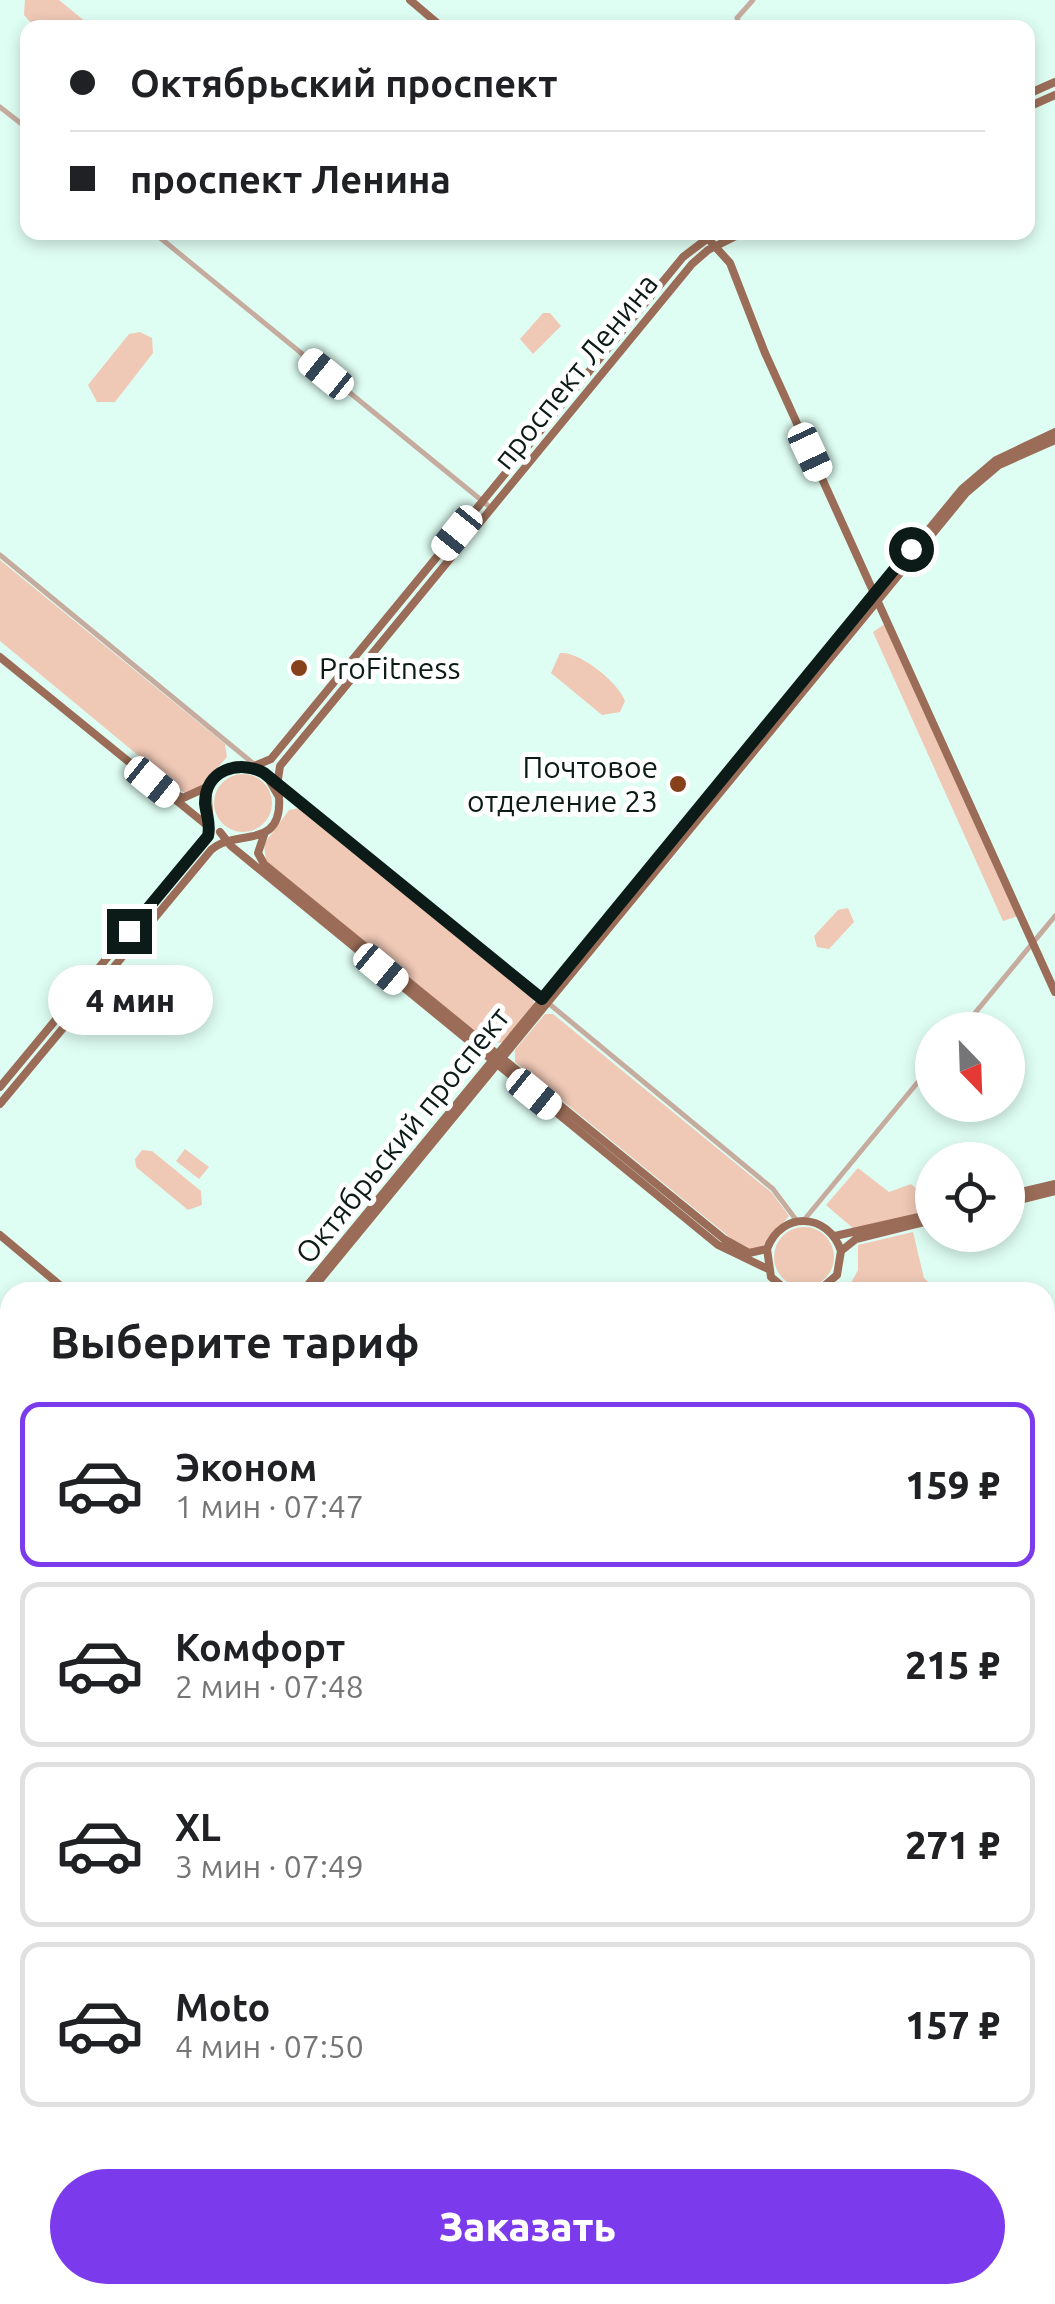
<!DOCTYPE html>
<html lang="ru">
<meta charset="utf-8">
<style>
:root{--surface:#fff;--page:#f2f2f2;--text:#202124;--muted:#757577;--line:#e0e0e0;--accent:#7c3aed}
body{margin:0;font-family:Ubuntu,sans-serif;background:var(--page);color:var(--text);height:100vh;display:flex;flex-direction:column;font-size:38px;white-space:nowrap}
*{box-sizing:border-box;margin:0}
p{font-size:32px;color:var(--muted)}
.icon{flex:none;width:55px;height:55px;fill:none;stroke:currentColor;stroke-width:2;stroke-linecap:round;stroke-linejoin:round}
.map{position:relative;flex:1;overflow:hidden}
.sheet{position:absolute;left:0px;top:1282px;width:1055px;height:1022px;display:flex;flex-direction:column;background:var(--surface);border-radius:30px 30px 0 0;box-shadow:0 5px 15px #0003}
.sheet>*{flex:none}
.top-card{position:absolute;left:20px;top:20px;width:1015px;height:220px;border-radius:20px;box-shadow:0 5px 15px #0003;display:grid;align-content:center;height:220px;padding:0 50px;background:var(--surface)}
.needle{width:65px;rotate:157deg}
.fabs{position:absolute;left:915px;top:1012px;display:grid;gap:20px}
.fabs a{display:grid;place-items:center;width:110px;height:110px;border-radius:50%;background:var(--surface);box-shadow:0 5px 15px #0003;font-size:50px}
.end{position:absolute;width:45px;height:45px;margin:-22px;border:12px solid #0c1b17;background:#fff;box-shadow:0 0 0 5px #fff}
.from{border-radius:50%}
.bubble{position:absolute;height:70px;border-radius:35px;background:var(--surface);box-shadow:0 5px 15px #0003;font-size:32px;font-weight:800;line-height:70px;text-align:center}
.car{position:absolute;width:30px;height:60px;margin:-30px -15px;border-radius:12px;box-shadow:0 0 8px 2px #0007;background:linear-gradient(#fff 24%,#345 0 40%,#fff 0 76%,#345 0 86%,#fff 0)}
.top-card b{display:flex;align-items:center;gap:35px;height:95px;font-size:38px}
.top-card b+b{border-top:2px solid var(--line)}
.top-card i{width:25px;height:25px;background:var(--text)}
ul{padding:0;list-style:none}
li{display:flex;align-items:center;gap:30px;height:165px;margin:0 20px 15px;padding:0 30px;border:5px solid var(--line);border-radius:20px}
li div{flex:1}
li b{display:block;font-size:38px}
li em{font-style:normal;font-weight:800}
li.on{border-color:var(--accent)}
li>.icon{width:90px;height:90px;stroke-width:1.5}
h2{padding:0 50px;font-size:45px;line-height:120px}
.action{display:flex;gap:20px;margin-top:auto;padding:20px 50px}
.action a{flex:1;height:115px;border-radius:60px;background:var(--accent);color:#fff;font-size:40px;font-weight:800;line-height:115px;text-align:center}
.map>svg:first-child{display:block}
.green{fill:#efc8b6}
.water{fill:#9be3cc;stroke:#70a796;stroke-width:2.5}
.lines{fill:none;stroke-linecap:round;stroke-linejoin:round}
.minor{stroke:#c6ab9f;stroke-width:5}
.major{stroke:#9b6d58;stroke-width:8}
.rail-casing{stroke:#4a5d57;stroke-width:6}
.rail{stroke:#fff;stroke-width:2.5;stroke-dasharray:8;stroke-linecap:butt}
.route{stroke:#0c1b17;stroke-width:12}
.poi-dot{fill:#86401a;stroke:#fff;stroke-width:4}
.labels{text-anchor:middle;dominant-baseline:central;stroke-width:10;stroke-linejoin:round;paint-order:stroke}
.street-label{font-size:30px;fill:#0c1b17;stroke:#fff}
.poi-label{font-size:30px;fill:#0c1b17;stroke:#fff;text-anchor:start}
</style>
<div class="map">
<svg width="1055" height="2304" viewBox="0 0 1055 2304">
<rect width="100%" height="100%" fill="#dffef3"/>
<path class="green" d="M25,0h34l33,27h-57l-11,-12z
M543,313h7l11,13 -28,28 -13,-15z
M140,332l12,6 1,15 -38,49h-18l-9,-17 41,-51z
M0,560l225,184 2,13 -26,29 -16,7 -5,-3 -180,-149z
M886,623l135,292 -18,6 -130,-289z
M560,653c20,-2 59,30 65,48l-5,11 -18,3 -51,-42z
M214 803a29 29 0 1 1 58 0a29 29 0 1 1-58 0Z
M300,808l233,189 1,8 -30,37 -14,2 -224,-183 -2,-17 25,-34z
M848,908l6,14 -25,27 -12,-2 -3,-11 24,-26z
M545,1014h8l219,179 17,23 -27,31 -12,3 -17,-10 -218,-178v-12z
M185,1149l24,18 -10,12 -23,-18z
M142,1150l10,1 49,40 1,14 -14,5 -52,-43 -1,-8z
M858,1168l31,24 22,-8 21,19v9l-77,18 -29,-25z
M774 1257a30 30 0 1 1 60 0a30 30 0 1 1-60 0Z
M913,1232l11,46 15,14h-93l12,-22v-25z
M1045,1381l10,9v86l-10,12z
M259,2295h52l-8,9h-43z"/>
<path class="water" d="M1055,1810v241l-10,-8v-220z
M1055,2264v40h-39l9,-9h20v-21z"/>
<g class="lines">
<path class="minor" d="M741,28l-4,-10 16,-18
M0,107l28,22
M153,232l338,276
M0,555l255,210
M277,783l265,216
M547,1002l226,187 24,32
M961,1030l94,-114
M804,1220l128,-155
M0,1911l10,8"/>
<path class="major" d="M410,0l33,28
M1028,94l27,-12
M1028,107l27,-12
M702,232l28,31 35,90 290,639
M0,657l209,170
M254,766l17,-7 412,-502 33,-25
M277,786l3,-20 412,-502 16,-14 36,-18
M171,792l12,6 24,-11
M220,832l11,14 487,399 50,24
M265,832l-7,21 6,11 460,375 25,14 18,-4
M0,1087l208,-251c8,-32 -18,-55 29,-71l28,8 14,24c4,54 -44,31 -68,53l-211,254
M1008,1195l47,-11
M1008,1203l47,-12
M0,1235l68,57
M835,1236l97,-22
M841,1251l15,-12 76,-19
M302,1292l660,-803 34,-29 59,-28
M310,1292l656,-799 33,-28 56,-25
M789,1292l-18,-15 -4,-28c14,-38 61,-37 74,2l-4,24 -20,17
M0,1660l10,-12
M0,1670l10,-12"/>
<defs>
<path id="rail" d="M1045,1594l10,-12"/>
</defs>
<use href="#rail" class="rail-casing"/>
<use href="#rail" class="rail"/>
</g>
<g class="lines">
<path class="route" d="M129,931l79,-95c3,-13 -2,-21 -3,-33 0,-33 34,-44 59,-30l278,226 369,-450"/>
</g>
<g class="poi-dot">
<circle cx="299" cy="668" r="10"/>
<circle cx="678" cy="784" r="10"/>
</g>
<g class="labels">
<g class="street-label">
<text transform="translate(575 371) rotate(-51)">проспект Ленина</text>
<text transform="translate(402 1135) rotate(-51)">Октябрьский проспект</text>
</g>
<g class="poi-label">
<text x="319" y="668">ProFitness</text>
<text x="658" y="767" text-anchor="end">Почтовое<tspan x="658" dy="34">отделение 23</tspan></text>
</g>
</g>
</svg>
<div class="fabs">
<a><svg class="needle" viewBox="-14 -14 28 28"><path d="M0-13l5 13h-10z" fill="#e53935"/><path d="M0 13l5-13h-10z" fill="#757577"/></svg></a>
<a><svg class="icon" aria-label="locate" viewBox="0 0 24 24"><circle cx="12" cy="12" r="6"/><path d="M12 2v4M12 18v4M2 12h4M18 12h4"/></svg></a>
</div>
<i class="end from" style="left:911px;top:549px"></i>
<i class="end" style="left:129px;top:931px"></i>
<div class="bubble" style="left:48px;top:965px;width:165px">4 мин</div>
<i class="car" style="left:326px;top:374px;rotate:309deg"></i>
<i class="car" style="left:810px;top:452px;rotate:155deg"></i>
<i class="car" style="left:457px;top:533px;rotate:219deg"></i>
<i class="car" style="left:152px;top:782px;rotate:129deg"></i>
<i class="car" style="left:381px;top:969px;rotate:130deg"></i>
<i class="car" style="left:534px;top:1094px;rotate:129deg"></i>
<div class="top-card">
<b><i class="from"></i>Октябрьский проспект</b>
<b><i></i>проспект Ленина</b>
</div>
<section class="sheet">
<h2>Выберите тариф</h2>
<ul>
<li class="on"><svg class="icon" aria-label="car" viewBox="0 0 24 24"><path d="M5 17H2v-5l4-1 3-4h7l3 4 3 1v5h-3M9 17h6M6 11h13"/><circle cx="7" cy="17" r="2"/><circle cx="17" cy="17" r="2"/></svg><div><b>Эконом</b><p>1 мин · 07:47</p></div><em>159 ₽</em></li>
<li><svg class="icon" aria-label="car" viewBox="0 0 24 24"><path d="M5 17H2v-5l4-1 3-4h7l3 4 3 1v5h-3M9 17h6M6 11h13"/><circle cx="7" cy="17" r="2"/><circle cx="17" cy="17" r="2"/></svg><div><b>Комфорт</b><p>2 мин · 07:48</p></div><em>215 ₽</em></li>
<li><svg class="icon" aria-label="car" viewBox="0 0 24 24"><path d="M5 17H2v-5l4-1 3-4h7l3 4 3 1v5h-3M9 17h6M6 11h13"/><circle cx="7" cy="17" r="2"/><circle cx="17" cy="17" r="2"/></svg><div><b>XL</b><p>3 мин · 07:49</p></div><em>271 ₽</em></li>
<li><svg class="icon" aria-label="car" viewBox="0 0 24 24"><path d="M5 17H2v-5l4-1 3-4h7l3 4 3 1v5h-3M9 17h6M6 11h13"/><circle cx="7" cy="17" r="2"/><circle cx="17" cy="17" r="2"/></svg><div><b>Moto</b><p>4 мин · 07:50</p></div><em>157 ₽</em></li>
</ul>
<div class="action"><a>Заказать</a></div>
</section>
</div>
